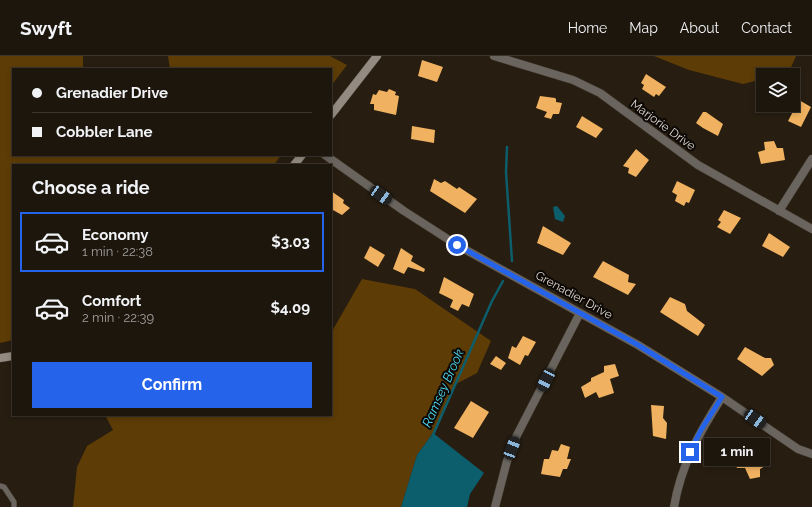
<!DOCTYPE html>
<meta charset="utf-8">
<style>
:root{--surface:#1d160d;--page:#251f16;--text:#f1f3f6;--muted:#a09f9d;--line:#3b352e;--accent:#2563eb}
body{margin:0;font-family:Raleway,sans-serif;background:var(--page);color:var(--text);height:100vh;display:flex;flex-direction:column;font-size:15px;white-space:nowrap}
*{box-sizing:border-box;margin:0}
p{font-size:13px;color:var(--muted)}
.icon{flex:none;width:22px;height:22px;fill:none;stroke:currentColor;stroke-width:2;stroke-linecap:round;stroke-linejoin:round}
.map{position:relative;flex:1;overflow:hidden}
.sheet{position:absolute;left:12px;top:108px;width:320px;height:252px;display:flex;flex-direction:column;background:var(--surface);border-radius:0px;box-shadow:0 2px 6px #0003,0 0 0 1px var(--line)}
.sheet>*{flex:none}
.guide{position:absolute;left:12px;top:12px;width:320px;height:88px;border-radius:0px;box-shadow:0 2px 6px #0003,0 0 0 1px var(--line);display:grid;align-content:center;height:88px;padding:0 20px;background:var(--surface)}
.fabs{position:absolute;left:756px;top:12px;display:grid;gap:8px}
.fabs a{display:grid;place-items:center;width:44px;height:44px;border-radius:0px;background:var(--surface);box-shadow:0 2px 6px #0003,0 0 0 1px var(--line);font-size:20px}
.end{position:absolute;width:18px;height:18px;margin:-9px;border:5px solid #2563eb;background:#fff;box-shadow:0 0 0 2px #fff}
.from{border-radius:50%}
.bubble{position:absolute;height:28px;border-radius:0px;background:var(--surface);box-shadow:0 2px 6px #0003,0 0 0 1px var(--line);font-size:13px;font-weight:700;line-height:28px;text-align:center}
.car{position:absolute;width:12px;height:24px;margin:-12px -6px;border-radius:5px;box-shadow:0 0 3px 1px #0007;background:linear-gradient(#222 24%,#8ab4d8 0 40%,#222 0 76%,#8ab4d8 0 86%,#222 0)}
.guide b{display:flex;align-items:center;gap:14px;height:38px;font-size:15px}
.guide b+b{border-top:1px solid var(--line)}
.guide i{width:10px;height:10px;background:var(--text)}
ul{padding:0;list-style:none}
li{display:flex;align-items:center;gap:12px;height:60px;margin:0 8px 6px;padding:0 12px;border:2px solid transparent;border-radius:0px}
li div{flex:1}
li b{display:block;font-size:15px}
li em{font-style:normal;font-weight:700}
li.selected{border-color:var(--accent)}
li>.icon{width:36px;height:36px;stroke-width:1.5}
h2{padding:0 20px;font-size:18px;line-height:48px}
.action{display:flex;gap:8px;margin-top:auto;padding:8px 20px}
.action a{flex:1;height:46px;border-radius:0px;background:var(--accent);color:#fff;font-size:16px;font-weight:700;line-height:46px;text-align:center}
header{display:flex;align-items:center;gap:24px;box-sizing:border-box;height:56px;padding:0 20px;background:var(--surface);border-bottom:1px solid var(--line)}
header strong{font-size:19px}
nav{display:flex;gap:22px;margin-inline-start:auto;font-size:14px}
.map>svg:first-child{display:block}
.green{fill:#5d3c06}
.water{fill:#0c5e6c}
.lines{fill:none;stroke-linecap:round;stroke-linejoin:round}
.stream{stroke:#0c5e6c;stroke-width:2.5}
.building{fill:#f0b260}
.lane-casing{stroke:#41372c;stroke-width:6}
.street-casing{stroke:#41372c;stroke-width:9}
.secondary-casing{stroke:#41372c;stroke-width:9}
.lane{stroke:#69645e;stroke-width:5}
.street{stroke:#69645e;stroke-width:8}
.secondary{stroke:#938b81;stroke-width:8}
.route{stroke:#2563eb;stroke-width:5}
.labels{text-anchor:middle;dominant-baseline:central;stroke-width:4;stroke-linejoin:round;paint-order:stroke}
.street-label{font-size:12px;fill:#ded7cf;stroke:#0c0804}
.water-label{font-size:13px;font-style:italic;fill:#4fdaf4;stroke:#0c0804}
</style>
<header>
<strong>Swyft</strong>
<nav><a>Home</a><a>Map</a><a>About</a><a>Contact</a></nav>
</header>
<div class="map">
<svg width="812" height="451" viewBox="0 0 812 451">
<rect width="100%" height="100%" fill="#271d11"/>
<path class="green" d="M0,0h83v13h-70v86h268l-7,10h-261v175l-13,3z
M168,0h162l17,9 -16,21v-17h-161z
M654,0h142l-7,16 -11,3h-15v4l-20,5 -54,-14z
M362,223l53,10 76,52 -14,32 -21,11 -23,49 -16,22 -16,52h-328l4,-40 10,-21 26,-16 -8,-15h226v-82z"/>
<path class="water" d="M557,150l8,10 -2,6 -8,-3 -2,-12z
M433,377l51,40 -14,21 -3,13h-66l16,-52z"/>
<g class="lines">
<path class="stream" d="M507,91l-1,25 6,89
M433,379l59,-134 11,-20"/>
</g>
<path class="building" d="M422,4l21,7 -6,15 -19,-6z
M646,18l20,13 -7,9 -3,-2 -2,3 -12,-8 2,-4 -3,-2z
M389,33l7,3 -1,3 4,1 -3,19 -22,-5v-6h-4l3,-10 3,1 3,-5 8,2z
M540,40l15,2 1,1v3l6,1 -3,11h-6l-2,5 -7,-2 3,-5 -11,-4z
M799,44l12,7 -10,20 -13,-6z
M703,56h3l17,12 -5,12 -15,-8 -7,-5z
M582,60l21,13 -7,9 -20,-11z
M412,70l23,4 -1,13 -23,-4z
M774,85l3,7h6l2,12 -24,4 -3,-12 7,-2 -1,-8z
M636,93l13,11 -13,17 -8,-4 1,-5 -6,-2z
M434,123l7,4 4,-2 12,8 2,-2 18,12 -12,14 -35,-22z
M677,125l18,9 -6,13 -3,-1 -2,4 -9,-5 2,-6 -5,-3z
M331,135l13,9 -1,3 7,5 -8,7 -11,-6z
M724,154l17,8 -11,16 -13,-7 4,-5 -3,-2z
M543,170l28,17 -8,12 -26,-12z
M769,177l21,14 -7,10 -21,-11z
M370,190l15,9 -7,12 -14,-9z
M401,192l12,8 -2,5 14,8 -1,3 -16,-5 -4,7 -11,-5z
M603,205l26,14 -1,7 8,2 -8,11 -35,-18z
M444,221l30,17 -5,13 -7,-3 -4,7 -8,-4 3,-7 -14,-7z
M670,241l15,7 2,7 18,14 -7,11 -38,-24z
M523,280l13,6 -8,14 -3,-1 -5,10 -12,-7 4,-12 4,2z
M745,291l20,11h6l3,7 -12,11 -25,-17z
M496,300l10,7 -5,7 -11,-6z
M615,308l4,12 -9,3 4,14 -15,5 -3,-6 -11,6 -4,-11 10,-6v-3l13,-6v-6z
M471,345l18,11 -16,26 -19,-10z
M651,349l13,1 -1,12 4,5 -1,16 -13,-3z
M561,388l9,3 -3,12h4l-4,10h-4l-3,8 -19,-3 3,-15h5l3,-9 6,1z
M758,396l5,5 4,8 -7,4v8l-10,2 -5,-11h-8l-5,-11 19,-3z"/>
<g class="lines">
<defs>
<path id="lane" d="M0,430l4,1 10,15v5"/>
<path id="street" d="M494,0l79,24 27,13 98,72 114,64
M325,99l79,56 53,34 181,100 84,52 76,52 14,5
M779,155l33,-52
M495,451l12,-46 10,-26 63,-122
M674,451c7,-42 25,-74 48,-110"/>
<path id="secondary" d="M331,59l46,-59
M294,109l8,-10
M0,302l13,-2"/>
</defs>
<use href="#lane" class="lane-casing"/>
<use href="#street" class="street-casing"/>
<use href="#secondary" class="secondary-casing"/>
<use href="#lane" class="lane"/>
<use href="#street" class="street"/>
<use href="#secondary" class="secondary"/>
</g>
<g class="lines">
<path class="route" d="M457,189l181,100 84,52 -21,33 -11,22"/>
</g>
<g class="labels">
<g class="street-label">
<text transform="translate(663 69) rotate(36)">Marjorie Drive</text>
<text transform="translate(574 239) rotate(29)">Grenadier Drive</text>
</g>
<g class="water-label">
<text transform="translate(443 332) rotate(-66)">Ramsey Brook</text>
</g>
</g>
</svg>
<div class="fabs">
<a><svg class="icon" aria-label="layers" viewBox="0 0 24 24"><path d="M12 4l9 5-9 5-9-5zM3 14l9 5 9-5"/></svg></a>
</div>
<i class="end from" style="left:457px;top:189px"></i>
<i class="end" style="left:690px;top:396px"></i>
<div class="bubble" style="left:704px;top:382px;width:66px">1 min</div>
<i class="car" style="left:381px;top:139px;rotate:125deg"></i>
<i class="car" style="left:546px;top:324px;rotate:207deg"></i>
<i class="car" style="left:755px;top:363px;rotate:125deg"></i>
<i class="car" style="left:512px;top:392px;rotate:21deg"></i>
<div class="guide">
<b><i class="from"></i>Grenadier Drive</b>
<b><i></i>Cobbler Lane</b>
</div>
<section class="sheet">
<h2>Choose a ride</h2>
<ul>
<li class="selected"><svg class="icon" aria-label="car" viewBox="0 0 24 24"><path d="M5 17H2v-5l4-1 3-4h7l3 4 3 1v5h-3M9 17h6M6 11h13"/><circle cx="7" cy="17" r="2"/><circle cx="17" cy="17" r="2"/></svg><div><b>Economy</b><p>1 min · 22:38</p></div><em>$3.03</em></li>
<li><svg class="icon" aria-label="car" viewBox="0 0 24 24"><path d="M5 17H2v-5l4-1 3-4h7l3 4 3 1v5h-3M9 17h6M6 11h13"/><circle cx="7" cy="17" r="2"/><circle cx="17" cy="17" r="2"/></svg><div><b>Comfort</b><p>2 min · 22:39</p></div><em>$4.09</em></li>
</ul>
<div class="action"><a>Confirm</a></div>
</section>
</div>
